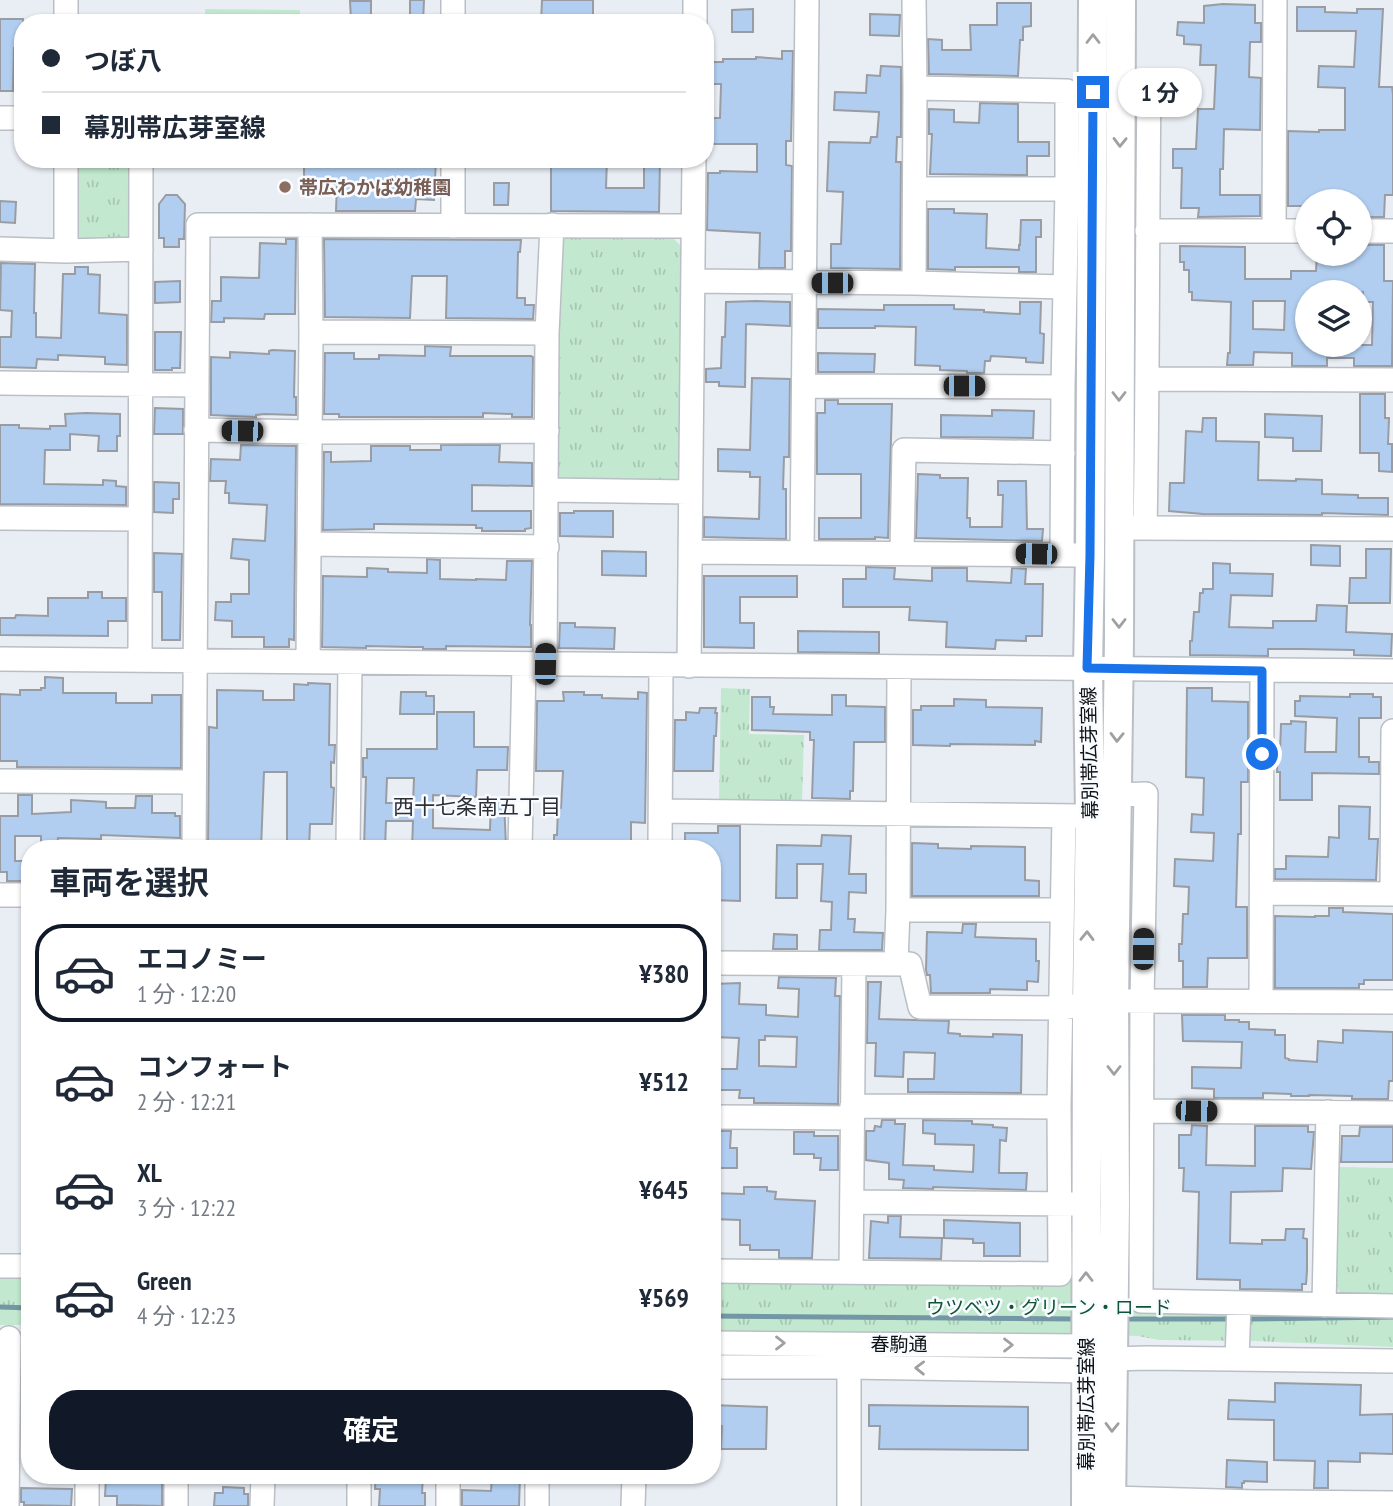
<!DOCTYPE html>
<html lang="ja">
<meta charset="utf-8">
<style>
:root{--surface:#fff;--page:#f2f2f3;--text:#1f2937;--muted:#747a83;--line:#e0e1e3;--accent:#111827}
body{margin:0;font-family:"PT Sans Narrow","Noto Sans JP",sans-serif;background:var(--page);color:var(--text);height:100vh;display:flex;flex-direction:column;font-size:26px;white-space:nowrap}
*{box-sizing:border-box;margin:0}
p{font-size:23px;color:var(--muted)}
.icon{flex:none;width:38px;height:38px;fill:none;stroke:currentColor;stroke-width:2;stroke-linecap:round;stroke-linejoin:round}
.map{position:relative;flex:1;overflow:hidden}
.side{position:absolute;left:21px;top:840px;width:700px;height:644px;display:flex;flex-direction:column;background:var(--surface);border-radius:28px;box-shadow:0 2px 5px #0004}
.side>*{flex:none}
.hud{position:absolute;left:14px;top:14px;width:700px;height:154px;border-radius:28px;box-shadow:0 2px 5px #0004;display:grid;align-content:center;height:154px;padding:0 28px;background:var(--surface)}
.tools{position:absolute;left:1295px;top:189px;display:grid;gap:14px}
.tools a{display:grid;place-items:center;width:77px;height:77px;border-radius:50%;background:var(--surface);box-shadow:0 2px 5px #0004;font-size:35px}
.end{position:absolute;width:32px;height:32px;margin:-16px;border:9px solid #1a73e8;background:#fff;box-shadow:0 0 0 4px #fff}
.from{border-radius:50%}
.bubble{position:absolute;height:49px;border-radius:24px;background:var(--surface);box-shadow:0 2px 5px #0004;font-size:23px;font-weight:700;line-height:49px;text-align:center}
.car{position:absolute;width:21px;height:42px;margin:-21px -10px;border-radius:9px;box-shadow:0 0 5px 2px #0007;background:linear-gradient(#222 24%,#8ab4d8 0 40%,#222 0 76%,#8ab4d8 0 86%,#222 0)}
.hud b{display:flex;align-items:center;gap:24px;height:66px;font-size:26px}
.hud b+b{border-top:2px solid var(--line)}
.hud i{width:18px;height:18px;background:var(--text)}
ul{padding:0;list-style:none}
li{display:flex;align-items:center;gap:21px;height:98px;margin:0 14px 10px;padding:0 14px;border:4px solid transparent;border-radius:28px}
li div{flex:1}
li b{display:block;font-size:26px}
li em{font-style:normal;font-weight:700}
li.selected{border-color:var(--accent)}
li>.icon{width:63px;height:63px;stroke-width:1.5}
h2{padding:0 28px;font-size:32px;line-height:84px}
.primary-button{display:flex;gap:14px;margin-top:auto;padding:14px 28px}
.primary-button a{flex:1;height:80px;border-radius:28px;background:var(--accent);color:#fff;font-size:28px;font-weight:700;line-height:80px;text-align:center}
.map>svg:first-child{display:block}
.green{fill:#c2e9cf}
.park{fill:url(#park-tufts)}
.lines{fill:none;stroke-linecap:round;stroke-linejoin:round}
.stream{stroke:#7497a5;stroke-width:5}
.building{fill:#b1cef0;stroke:#999da3;stroke-width:2;fill-rule:evenodd}
.minor-casing{stroke:#babfc5;stroke-width:26}
.major-casing{stroke:#babfc5;stroke-width:32}
.minor{stroke:#fff;stroke-width:23}
.major{stroke:#fff;stroke-width:28}
.oneway{stroke:#9fa0a1}
.route{stroke:#1a73e8;stroke-width:9}
.education-dot{fill:#8d6e63;stroke:#f8fbff;stroke-width:2.5}
.labels{text-anchor:middle;dominant-baseline:central;stroke-width:5;stroke-linejoin:round;paint-order:stroke}
.education-label{font-size:19px;font-weight:bold;fill:#785e54;stroke:#f8fbff;text-anchor:start}
.street-label{font-size:19px;fill:#0f1113;stroke:#f8fbff}
.park-label{font-size:19px;fill:#105533;stroke:#f8fbff}
.neighbourhood-label{font-size:21px;fill:#2c2f34;stroke:#f8fbff}
</style>
<div class="map">
<svg width="1393" height="1506" viewBox="0 0 1393 1506">
<defs>
<pattern id="park-tufts" width="24" height="20" patternUnits="userSpaceOnUse" patternTransform="scale(1.75)"><rect width="24" height="20" fill="#c2e9cf"/><path d="M3 7l-1-3M5 7V3M7 7l1-3M15 17l-1-3M17 17v-4M19 17l1-3" fill="none" stroke="#a6c7b1"/></pattern>
</defs>
<rect width="100%" height="100%" fill="#e9eef4"/>
<path class="green" d="M205,9l95,1v13h-95z"/>
<path class="park" d="M75,159h60l-1,73 -7,10 -46,-1 -8,-8z
M565,234l105,1 13,13 -3,232 -123,-2 2,-237z
M721,688l29,1 -1,45 55,1 -2,68 -83,-2z
M1337,1167l56,1v126l-51,-1 -9,-7z
M0,1274l30,1v50h-30z
M712,1280l363,1 1,28 317,3v35l-138,-6 -95,-1 -23,-4 -81,-3 -344,-1z"/>
<g class="lines">
<path class="stream" d="M0,1307l30,1
M712,1316l366,3
M1123,1319h109
M1246,1319l147,-2"/>
</g>
<path class="building" d="M410,0h14l-1,23h-13z
M542,0h51v23h-52z
M350,1h21v22h-12v-3h-8z
M997,3h34v23l-8,1v13h-3l-2,36 -89,-2 -1,-35 14,1v10h29l-1,-25h27z
M1223,4l32,1v18h6v19h-11l-1,35 12,1 -1,52 -36,-1 -1,40h-3v26h40v21l-62,1 1,-9h-18l1,-40h-9v-19h23l2,-40h16l2,-44h-16l1,-20 -17,-1v-8l-7,-1 1,-13 26,1v-17z
M1297,7h28v5l32,1v-4h26l-4,78h13l1,7v101h-8l-1,22h-24v-16h-53v5h-19v-75l31,1v-2h26v-42l-27,-1 1,-21 35,1 2,-36h-59z
M753,9v23h-21v-22z
M870,14l30,1 -1,21 -29,-1z
M0,19h23v29h-9l-1,43h-13z
M782,51h11l-2,90h-5v24l6,1 -1,85h-6v17h-26l1,-35 -53,-3 1,-57h12v-2l37,1v-28h-50v-26h13l1,-34h-12v-22h14v-3h33v-2l26,2z
M881,66l20,1v70h-4l-1,25h5l-1,107 -69,-1v-24h10l2,-52 -16,-1 2,-49 41,1 1,-6h6l2,-25 -45,-2 1,-18 31,1 1,-18 13,1z
M980,103l38,1v38h31v14h-22v19l-97,-1 2,-40h-3v-25l25,1v12l25,1z
M304,159h132l-2,41 -18,-1 -1,12h-79l1,-27 -33,-1z
M551,159h56l-1,29h38v-29h16l-1,53 -108,-1z
M494,183h15l-1,22h-14z
M166,195h11l8,9 -1,35h-5v8h-15v-9h-5v-34z
M0,201l16,1 -1,21 -15,-1z
M928,209h26v4l33,1 -1,34 33,2v-5h1l1,-25h20v17h-5v35h-17v-5h-64v3l-27,-1z
M286,239h10l-1,75h-30l-1,5 -40,-1v4h-13l1,-21h9v-24l38,1 1,-35 26,1z
M324,239l197,1 -1,12h-2l-1,46h8v7h9l-1,14 -87,-1 1,-42h-35l-2,42 -85,-1z
M1360,245h24v36h9l-1,85h-38v-8h-27v8h-35v-13l-38,-1 -1,13h-26l1,-12h2l1,-51 -39,-2v-8h-3v-22h-5v-8h-4v-16l65,1v32h46v-8h25l1,-17h43zM1307,292h56v10h10l-1,43h-65zM1253,301h32l-1,29 -31,-1z
M1,263l34,1 -1,49h2v24l25,1 2,-64h12v-7h13v7l12,1 -1,38 28,2v50l-22,-1v-7l-47,-2v5l-21,-1 -1,9 -36,-1v-30h11l1,-26 -12,-1z
M180,281v21l-25,1v-21z
M756,301l34,1v24l-44,-2 -1,63 -26,-1v-4h-13v-13l15,-1 1,-31h3l1,-35z
M1020,302h21l-1,31 4,1 -1,29 -17,-1v-4l-35,-2 -1,5h-5l-1,12h-17v-2l-27,-1v-4l-25,-1 1,-38 -41,-1v2h-57v-19l66,1v-5h70v4l30,1v2l36,2z
M155,332h26l-1,36h-8v2h-17z
M425,346l26,1 -1,9h81l2,1 -1,60h-20v-3l-29,-1v4h-144v-3h-15l1,-61h29v6h25v-4l46,1z
M272,350l23,1 -1,46h2v18l-31,-1 -9,1v2l-45,-2v-58l19,1v-6l39,2v-3z
M818,353l57,1 -1,18h-56z
M752,378l38,1 -1,78h-5l-1,32h3v50l-82,-2v-20l55,2 1,-42h-10v-5l-32,-1v-22l32,1z
M1360,394h25v24h4l-1,26h4v28l-13,-1v-18h-19z
M825,400h13v4h54l-4,134 -13,-1v2h-56v-21h42v-44h-44v-61h8z
M155,408l28,1v25h-29z
M992,410l42,1 -1,27 -92,-1v-22l51,1z
M86,413l34,1v22h-3v15h-19l1,-15 -29,-2v16h-25l-1,34 59,1v-5l13,1v5l10,1v18l-126,-1v-79h19v3l31,1v-3h16l-1,-12z
M1265,414l57,2 -1,35h-28v-13l-28,-1z
M1203,418h13v23l43,1 -1,38 38,1v-2l26,1v14l36,1v3h30v17l-66,-2v2l-119,-1 -34,-3 1,-28h14l2,-52 16,1z
M241,445l55,1 -2,194 -5,-1v8h-25v-10h-32v-16l-17,-1 1,-18h15v-8h18v-34l-18,-2 2,-19 32,2 2,-36 -38,-2v-10h-4l1,-12h-16l1,-22 29,1z
M441,445h59l-1,17 33,1v23l-60,-1v26h59v17l-6,1v2h-43v-3h-6v-3l-97,-1h-5v5l-51,1 1,-78h7v10l40,-1v-15h39v4h31z
M918,474l22,1v3h28l-1,40h3v9h32l1,-32h-5v-14h28l1,48h16l-1,12 -126,-3z
M154,482l25,1v16h-6v14l-19,-1z
M574,511h39v26l-53,-1v-23h14z
M1311,545l29,1v20l-29,-1z
M1366,549h25l-1,54h-41l1,-25h16z
M602,551l44,1v24l-44,-1z
M154,553l28,1 -2,86h-18v-48h-8z
M427,559l13,1v19l36,1v-1l30,1 1,-19h25l-2,64h1v22l-85,-1v3h-23v-2h-11l-46,-1v2l-44,-1 1,-71 44,1v-9l21,1v3l39,1z
M1213,563l17,1v9l43,1 -1,22 -41,-1 -2,32 44,1v-7h43l1,-16 30,1 -1,26 46,2 -1,22 -37,-1v-5l-51,-1h-35v7l-78,-1v-14h2l2,-29h5l1,-19h3v-4h10z
M866,567l29,1 -1,11 38,2v-13h35v13l44,2 1,-15 14,1 -1,15h18l-1,52h-16v5l-30,-1 -1,9 -49,-2 1,-25 -38,-2 1,-13h-67v-28h23z
M704,576h93v21h-57v26h14v25l-50,-1z
M88,592h14v6h24v23h-18v15l-108,-1v-17h15l1,-3 32,1v-18h40z
M560,623h15v4l40,1 -1,21 -55,-1z
M798,631l81,1v21l-81,-1z
M45,677l18,1v15h53v10h36v-8h29v73l-162,-1h-2v-6h-17v-67l20,1v-5h21v-2h4z
M308,683l22,1 -1,61h6l-1,18 -3,-1v25l3,1 -2,36h-22l-1,25h-22v-77h-23l-3,77h-53l1,-122 8,1v-38l46,1v9h31v-16l14,1z
M1187,688h25v13l36,1v80h-7v52h-3l-2,73h11v51h-39l-1,29h-24v-26h-4v-17h3l1,-30h5l1,-27 -15,-1 1,-27 38,2 1,-28 -23,-1 1,-18 11,1 1,-37 -18,-1z
M401,692h25v4h8v18h-34z
M563,692h21v3h18v3l36,1v-7l9,1 -2,130 -14,-1v27h-77v-14h3l1,-28 3,1 2,-37h-27l1,-70h27z
M1350,694h23v3h8v21h-22v39h10v5h10v12l-67,-1v27h-32v-28h-3l1,-20h2l1,-28h10v-3l15,1 -1,30h31l1,-34 -42,-2v-15h5v-5l50,1z
M832,695h14v11l39,1v35h-31l-1,49h-3v8l-38,-1 2,-58h-4v-8l-58,-2v-33h18v10h4l-1,7 59,1z
M954,699l32,1v7l56,1 -1,34 -6,-1v4l-85,-1v2l-37,-1v-35h8v-4h33z
M700,708h16l-1,5h2l-1,23h-2l-1,35h-39l1,-51h11v-8l13,1z
M437,712h37v35h34l-1,23h-30l-1,27 -43,-2v33l57,2 1,-30 13,1 2,46h-7v2h-87l1,-28h-27l-1,28h-21l2,-72h-3v-19h4v-9h70zM387,778h27l-1,25h-27z
M18,795h14v19l39,-2v-12l35,2v6h29l1,-12h16v17h23v3h5v22l-79,-3v4l-43,-1 -1,8 -16,-1v-9h-26v25h15v20h-23v-9h-7v-56h18z
M1339,806l31,1 -1,32h9l-2,41 -101,-1v-10h11v-13l42,1 1,-20 10,1z
M718,826h22v75l-28,-1v-51h-27v-16h33z
M822,835l29,1 -2,38h17v19l-17,-1 -1,27h7l-1,13 29,1 -1,17h-63l1,-20h11l1,-28 -11,-1 2,-37h-26v34h-21l1,-53 44,1z
M912,843l26,1v4l33,1v-3l54,1v33l14,1v15h-127z
M1329,908h14v4l50,2v66h-29v4h-5v4h-84v-72l40,1v-1h14z
M963,924h13l-1,13 61,2v22h3l-1,21 -11,-1v9l-37,-1v4h-59l-1,-18h-3l-1,-5 1,-38 35,1z
M774,934l23,1v14h-24z
M779,977l57,1 -1,18h5l-2,108 -84,-1v-5h-15l1,-8h-28v-21h25l2,-31 -27,-1v-53l28,-1 -1,21 27,1v10l32,2 1,-28 -21,-1zM765,1036l32,1 -1,30 -37,-1v-26h6z
M868,982h13l-2,37 70,2 -1,12 12,1v2l33,1v-3l29,1 -1,58 -113,-1v-13h26l1,-26 -31,-1 -1,25 -28,-1 1,-33h-9z
M1182,1015h43v5h14v2h10v7l26,1v5h10v23l4,1v1l28,2 1,-21 25,2v-13l50,2v49h-4l-1,18h-36v-3l-43,-1v1h-18v-2l-28,-1v5h-49v-9l-22,-1v-21l49,1 1,-26 -59,-1z
M882,1120h13v4h10l-2,41 31,1v4l39,2 1,-27 -39,-1v-10l-12,-1v-13l49,1v3l21,1v2l14,1 -1,13 -6,-1 -1,33h28l-1,17 -93,-3v2l-30,-1 1,-8 -15,-1v-16l-23,-3v-29h8l1,-5 6,1z
M1192,1125l15,1 -1,39 49,1v-40h53v6h6l-3,37 -28,-1 -1,23 -51,1 -1,51 32,1v-4h23l1,-11h18l-1,9 4,1v32l-1,13h-4v6l-62,-1v-9l-43,-1 2,-87 -16,-1 1,-23h-5v-33h12z
M1360,1127h33v35h-52l1,-26h17z
M717,1131h14l-1,17h7v20h-25v-21h4z
M794,1132h20v4h24v34h-18l1,-12h-7v-4h-20z
M744,1187h23v4l9,1 -1,7 40,2 -3,57h-33v-8h-29v-5h-10v-25l-28,-1v-26l32,1z
M888,1216h13l-1,21 42,1 -1,21 -72,-1 2,-37 17,2z
M944,1220l76,3v33h-36v-13h-11v-4l-29,-1z
M1275,1383l86,2 -1,30 33,-1v40l-33,-1v9l-32,-1v27h-14l1,-27 -41,-1v-40l-46,-1 1,-19 46,2z
M22,1396h8v48h-8z
M712,1405l55,2 -1,42h-45l1,-23h-10z
M869,1405l159,2v43l-149,-1 1,-23h-11z
M1227,1460l40,2v20l-23,-1v2h-2v5l-16,-1z
M143,1475h19v31l-45,-1v-9h-12l1,-18 37,1z
M376,1475h47l-1,18h3v13h-46l1,-17h-5z
M492,1475l28,1 -1,30h-57v-16l29,1z
M223,1487l21,1v6h4v12h-34l1,-13h8z
M21,1488l51,1 -1,17 -47,-1v-3h-3z"/>
<g class="lines">
<defs>
<path id="minor" d="M66,0v23
M453,0v23
M695,23v-23
M915,88l152,3v98l-4,198
M1121,91h28c-2,146 -1,291 -4,437
M0,118h23
M915,189h152
M453,226v-67
M1147,231h160
M1274,231l1,-231
M1360,231h33
M0,249l66,2 75,-2
M66,251v-92
M693,281l221,2 150,4
M914,283l1,-195 -1,-88
M311,332l236,1
M1148,379l245,1
M0,383l197,2
M804,386l259,1 -1,168
M196,430l115,2 236,-1
M547,490l143,2
M0,518l140,1
M1132,528l261,1
M310,544l237,3
M690,552l387,3
M902,552l2,-102 159,3
M802,553l5,-553
M0,659l1393,12
M140,660l1,-501
M308,661l3,-329 -1,-107
M545,664l2,-331 5,-108
M689,666l5,-507
M0,781l194,1
M1116,795l30,-1 -4,207 -1,300 252,5
M661,811l419,5
M194,849l4,-624 495,1
M348,849l2,-186
M520,849l4,-185
M660,849l1,-184
M1262,893l131,1
M1392,894l1,-163
M0,895h30
M898,910h164
M712,963l198,1 10,43 141,1 14,-2
M896,963l2,-53 1,-243
M1127,1001l266,1
M1261,1001l1,-330
M852,1106l207,1
M1143,1111l250,2
M712,1117l140,1
M852,1202l224,2
M0,1266h30
M712,1271l348,3 -1,-167 5,-291
M851,1272l3,-308
M1324,1305l4,-193
M712,1343l374,3 15,7
M1237,1359l2,-55
M712,1367h137l237,4 27,-12 33,-1 247,3
M448,1475v31
M1111,1498l145,4 137,1
M7,1506l2,-168
M87,1506v-31
M176,1506v-31
M262,1506l1,-31
M359,1506v-31
M537,1506v-31
M633,1506l1,-31
M849,1506v-139"/>
<path id="major" d="M1086,1506l1,-502 3,-188 -2,-148 2,-113 3,-555
M1111,1506l4,-302 -1,-202 5,-363 2,-639"/>
</defs>
<use href="#minor" class="minor-casing"/>
<use href="#major" class="major-casing"/>
<use href="#minor" class="minor"/>
<use href="#major" class="major"/>
</g>
<defs><path id="oneway-chevron" d="M-2-3.5L2.5 0L-2 3.5" fill="none" stroke-width="1.6" stroke-linecap="round" stroke-linejoin="round" transform="scale(1.75)"/></defs>
<g class="oneway">
<use href="#oneway-chevron" transform="translate(1093 39) rotate(-90)"/>
<use href="#oneway-chevron" transform="translate(1120 142) rotate(91)"/>
<use href="#oneway-chevron" transform="translate(1119 396) rotate(90)"/>
<use href="#oneway-chevron" transform="translate(1119 623) rotate(90)"/>
<use href="#oneway-chevron" transform="translate(1117 737) rotate(91)"/>
<use href="#oneway-chevron" transform="translate(1087 936) rotate(-89)"/>
<use href="#oneway-chevron" transform="translate(1114 1070) rotate(90)"/>
<use href="#oneway-chevron" transform="translate(1086 1277) rotate(-90)"/>
<use href="#oneway-chevron" transform="translate(780 1343)"/>
<use href="#oneway-chevron" transform="translate(1008 1345)"/>
<use href="#oneway-chevron" transform="translate(920 1368) rotate(-179)"/>
<use href="#oneway-chevron" transform="translate(1112 1427) rotate(91)"/>
</g>
<g class="lines">
<path class="route" d="M1093,92l-3,463 -3,113 175,3v83"/>
</g>
<circle class="education-dot" cx="285" cy="187" r="7"/>
<g class="labels">
<g class="education-label">
<text x="299" y="187">帯広わかば幼稚園</text>
</g>
<g class="street-label">
<text transform="translate(1089 753) rotate(-91)">幕別帯広芽室線</text>
<text x="899" y="1344">春駒通</text>
<text transform="translate(1086 1404) rotate(-90)">幕別帯広芽室線</text>
</g>
<g class="park-label">
<text x="1049" y="1307">ウツベツ・グリーン・ロード</text>
</g>
<g class="neighbourhood-label">
<text x="477" y="806">西十七条南五丁目</text>
</g>
</g>
</svg>
<div class="tools">
<a><svg class="icon" aria-label="locate" viewBox="0 0 24 24"><circle cx="12" cy="12" r="6"/><path d="M12 2v4M12 18v4M2 12h4M18 12h4"/></svg></a>
<a><svg class="icon" aria-label="layers" viewBox="0 0 24 24"><path d="M12 4l9 5-9 5-9-5zM3 14l9 5 9-5"/></svg></a>
</div>
<i class="end from" style="left:1262px;top:754px"></i>
<i class="end" style="left:1093px;top:92px"></i>
<div class="bubble" style="left:1118px;top:68px;width:84px">1 分</div>
<i class="car" style="left:832px;top:283px;rotate:270deg"></i>
<i class="car" style="left:964px;top:386px;rotate:90deg"></i>
<i class="car" style="left:242px;top:431px;rotate:271deg"></i>
<i class="car" style="left:1036px;top:554px;rotate:271deg"></i>
<i class="car" style="left:545px;top:664px;rotate:1deg"></i>
<i class="car" style="left:1143px;top:949px;rotate:1deg"></i>
<i class="car" style="left:1196px;top:1111px;rotate:91deg"></i>
<div class="hud">
<b><i class="from"></i>つぼ八</b>
<b><i></i>幕別帯広芽室線</b>
</div>
<section class="side">
<h2>車両を選択</h2>
<ul>
<li class="selected"><svg class="icon" aria-label="car" viewBox="0 0 24 24"><path d="M5 17H2v-5l4-1 3-4h7l3 4 3 1v5h-3M9 17h6M6 11h13"/><circle cx="7" cy="17" r="2"/><circle cx="17" cy="17" r="2"/></svg><div><b>エコノミー</b><p>1 分 · 12:20</p></div><em>¥380</em></li>
<li><svg class="icon" aria-label="car" viewBox="0 0 24 24"><path d="M5 17H2v-5l4-1 3-4h7l3 4 3 1v5h-3M9 17h6M6 11h13"/><circle cx="7" cy="17" r="2"/><circle cx="17" cy="17" r="2"/></svg><div><b>コンフォート</b><p>2 分 · 12:21</p></div><em>¥512</em></li>
<li><svg class="icon" aria-label="car" viewBox="0 0 24 24"><path d="M5 17H2v-5l4-1 3-4h7l3 4 3 1v5h-3M9 17h6M6 11h13"/><circle cx="7" cy="17" r="2"/><circle cx="17" cy="17" r="2"/></svg><div><b>XL</b><p>3 分 · 12:22</p></div><em>¥645</em></li>
<li><svg class="icon" aria-label="car" viewBox="0 0 24 24"><path d="M5 17H2v-5l4-1 3-4h7l3 4 3 1v5h-3M9 17h6M6 11h13"/><circle cx="7" cy="17" r="2"/><circle cx="17" cy="17" r="2"/></svg><div><b>Green</b><p>4 分 · 12:23</p></div><em>¥569</em></li>
</ul>
<div class="primary-button"><a>確定</a></div>
</section>
</div>
